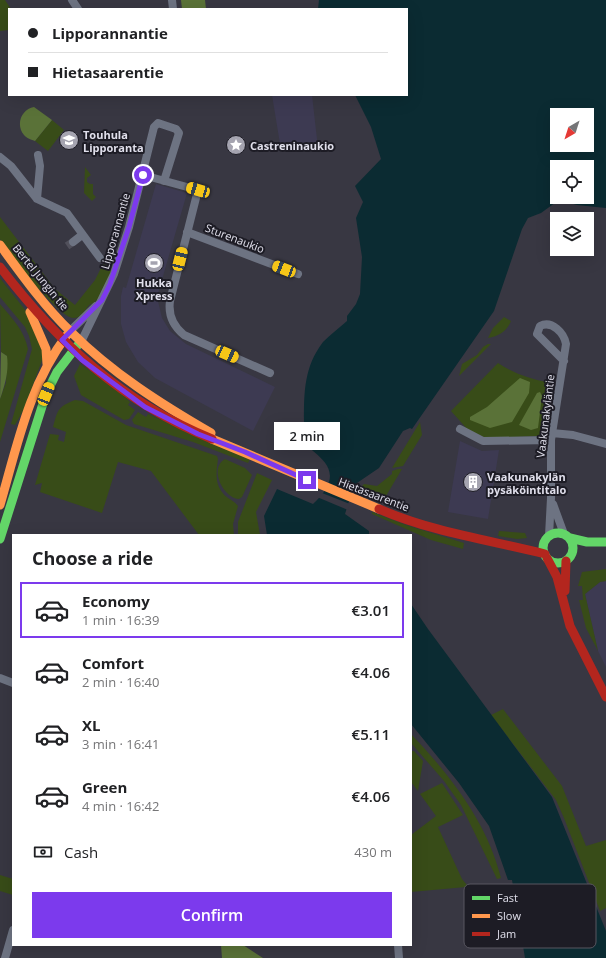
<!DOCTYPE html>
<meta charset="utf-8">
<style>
:root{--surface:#fff;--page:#f6f6f6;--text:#202124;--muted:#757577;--line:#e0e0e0;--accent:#7c3aed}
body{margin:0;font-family:"Open Sans",sans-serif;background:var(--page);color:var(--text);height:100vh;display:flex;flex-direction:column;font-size:15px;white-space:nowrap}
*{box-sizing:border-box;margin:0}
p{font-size:13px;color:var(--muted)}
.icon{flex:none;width:22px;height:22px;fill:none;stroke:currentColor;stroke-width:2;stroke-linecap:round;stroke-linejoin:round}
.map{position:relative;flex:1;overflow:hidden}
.panel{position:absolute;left:12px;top:534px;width:400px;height:412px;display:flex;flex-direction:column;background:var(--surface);border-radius:0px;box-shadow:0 4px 16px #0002}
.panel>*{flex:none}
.banner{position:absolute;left:8px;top:8px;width:400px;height:88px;border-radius:0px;box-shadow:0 4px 16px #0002;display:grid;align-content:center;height:88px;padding:0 20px;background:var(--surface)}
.needle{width:26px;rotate:219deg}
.fabs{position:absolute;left:550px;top:108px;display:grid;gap:8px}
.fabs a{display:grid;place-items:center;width:44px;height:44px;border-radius:0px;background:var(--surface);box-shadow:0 4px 16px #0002;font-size:20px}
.end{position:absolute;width:18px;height:18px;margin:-9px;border:5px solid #7c3aed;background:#fff;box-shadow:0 0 0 2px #fff}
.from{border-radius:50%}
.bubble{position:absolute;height:28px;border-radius:0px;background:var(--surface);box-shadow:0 4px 16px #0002;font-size:13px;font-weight:600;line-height:28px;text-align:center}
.car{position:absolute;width:12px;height:24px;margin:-12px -6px;border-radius:5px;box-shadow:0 0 3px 1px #0007;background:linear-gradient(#f5c518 24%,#345 0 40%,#f5c518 0 76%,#345 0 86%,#f5c518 0)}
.banner b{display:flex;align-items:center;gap:14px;height:38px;font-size:15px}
.banner b+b{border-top:1px solid var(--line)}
.banner i{width:10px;height:10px;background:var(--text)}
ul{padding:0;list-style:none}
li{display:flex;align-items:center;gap:12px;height:56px;margin:0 8px 6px;padding:0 12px;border:2px solid transparent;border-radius:0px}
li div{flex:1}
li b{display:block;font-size:15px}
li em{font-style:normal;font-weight:600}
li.current{border-color:var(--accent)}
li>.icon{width:36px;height:36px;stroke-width:1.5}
h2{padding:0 20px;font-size:18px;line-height:48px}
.pay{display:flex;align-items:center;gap:10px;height:44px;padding:0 20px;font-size:15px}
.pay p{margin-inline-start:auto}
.cta{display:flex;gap:8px;margin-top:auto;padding:8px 20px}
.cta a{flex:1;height:46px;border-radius:0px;background:var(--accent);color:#fff;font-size:16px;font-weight:600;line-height:46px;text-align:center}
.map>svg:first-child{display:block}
.built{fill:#3d3a52}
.green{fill:#384c18}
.forest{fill:#5a7238}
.water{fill:#0b2b32;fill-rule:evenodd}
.pier{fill:#383742}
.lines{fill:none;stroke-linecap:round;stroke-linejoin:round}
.street-tunnel{stroke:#51505b;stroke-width:8;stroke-dasharray:8 4;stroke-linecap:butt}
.street{stroke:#6d7382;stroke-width:8}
.fast{stroke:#63d668;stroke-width:9}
.slow{stroke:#ff974d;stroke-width:9}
.jam{stroke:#b3261e;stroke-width:9}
.route{stroke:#7c3aed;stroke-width:5}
.labels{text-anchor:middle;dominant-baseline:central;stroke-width:4;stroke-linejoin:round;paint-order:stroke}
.poi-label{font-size:11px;font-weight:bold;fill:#e0dfeb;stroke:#1d1c25;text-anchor:start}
.street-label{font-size:11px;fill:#e0dfeb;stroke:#1d1c25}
.key{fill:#1d1c25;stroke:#585660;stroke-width:1}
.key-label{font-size:11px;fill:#e0dfeb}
</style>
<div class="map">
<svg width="606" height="958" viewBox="0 0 606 958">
<rect width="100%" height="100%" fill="#383742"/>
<path class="built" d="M272,95h40l6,53 -17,3 -20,-1z
M156,184l31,9 -30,104 5,21 8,13 16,13 89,43 -22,44 -98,-53 -17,-16 -12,-20 -5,-18v-28l2,-9 3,1z
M460,441l22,10 17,-1 -11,69 -40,-7z
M606,581v86l-8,-16 -13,-57 15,-12z"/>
<path class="green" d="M0,0h5l6,9h-2v21l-9,1z
M52,120l12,10 -16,21 -13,-10z
M85,167l6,8 -4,3v4l3,2h3v10l3,3 -4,4 -8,-8z
M0,217l55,72 20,16 20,-25 8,-16 6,2 2,5c-5,12 -10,30 -22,34 -5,6 -6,13 -16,13 -13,0 -67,-66 -73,-79 0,-6 0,-16 0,-22z
M0,278l26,33 18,44 -20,54 -9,16 -4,-1 21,-75 -3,-13 -4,-9 -25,-30z
M0,304c12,14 24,26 28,45l-28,93v-43l6,-16 1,-27 -6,-4z
M504,317l7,4c-4,10 -12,15 -23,17l5,-10z
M488,344h3l-32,32 3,-12 15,-9 6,-8z
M498,363c15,10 32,16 49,19l-7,54 -54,2 -18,-8 -17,-19z
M80,364l38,26 12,12 -2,3 7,5 -6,9 -5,1 -43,-25 -7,-19z
M75,400l8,1 43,24 91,31 1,3c-2,15 -4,28 10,39 3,2 7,4 10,8l-5,18 1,11h-35l-48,-64 -33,-9 -16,51 -62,-21 2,-9 -7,2 15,-51 9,1 -1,5 6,2 2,-10 -13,-5c5,-17 4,-20 22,-27z
M138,412l8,5 2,-3 102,45 -2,4 -55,-21 -59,-18 -2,-4z
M420,422l2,13 -19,31 -11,2z
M225,459l20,9 7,7 -10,22 -3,2c-15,-1 -31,-30 -14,-40z
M398,469h4l-19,32 -25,-11 6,-6 13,2 15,-12v-3z
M257,473l15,7 -16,32 4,23h-22v-13z
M372,512l34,13 58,18 -1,6 -32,-9 -59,-26z
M499,531l26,2 2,5 -10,1 -19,-3z
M606,569v12l-6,1 -15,12 13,57 -12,-23 -7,-28h4l-1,-14h-4l4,-14z
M503,709l59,77 24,60 20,-6v68l-6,3 -36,-93 -8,-18 -65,-85z
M411,734c39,41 76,88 90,144l-4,1 -36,-74 -17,-24 -33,-38z
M411,751h3l9,10 -5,30 -7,-9z
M442,783l21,32 -25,12 24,52 5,6h9l1,8 -9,1 -2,-7 -55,5v-57l25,-19 -16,-22z
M0,875l13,4v16l-13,-4z"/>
<path class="forest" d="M181,0h24l1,9h-24z
M34,107l18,13 -17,21c-3,-1 -9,-3 -11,-6 -9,-11 -2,-26 10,-28z
M1,352l6,4c2,15 -2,29 -7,43z
M520,378l10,4 -1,11 -17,29 -22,6 -20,-8v-3l17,-10z
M540,392l2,4 -4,32 -7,2 -12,-5 18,-32z
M221,945h22l20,13h-41z"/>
<path class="water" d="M319,0h287v208l-29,-3 -18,-5 -18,13 -13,5 -6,11 -28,82 -82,118 -2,-1 -7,3 -24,37 -25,17 -9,29 24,17v4h-102l-3,-19 13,-27 36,15c53,-49 -38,-55 -9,-82 0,-30 0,-55 19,-80 7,-7 16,-14 24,-21v-5l9,-12 4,-10 2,-37 -6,-39 7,-16 -8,-16 26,-27 -10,-32 -16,-32h52v-86h-89zM557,115h30v30h-30zM557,167h30v30h-30z
M411,604l17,25 124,168 54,134v27h-81l-13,-78h-4l-19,-54 -30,-43 -48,-59z"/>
<path class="pier" d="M322,493l28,11 -2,6 -31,-13z"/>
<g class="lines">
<path class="street-tunnel" d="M67,246l6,-4"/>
<path class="street" d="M72,0l6,9
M172,0l1,9
M0,157l11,9 26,33 30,14 33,45
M143,175l55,15 -28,111c-2,14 3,25 14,34l86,38
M37,199l3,-33 -2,-11
M187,232l111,42
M73,242l9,-7
M70,331l26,-25
M81,342l33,-68 15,-47 25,-100 4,-4 18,6 3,4 -15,48
M460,429l23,12 68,-1
M552,433l21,2 33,9
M553,504l11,30
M549,536l2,-38v-58l15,-96c-2,-11 -14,-24 -26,-18l-3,8 27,27
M0,678l13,5
M398,945l1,13
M5,958l8,-28"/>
<path class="fast" d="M543 548a15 15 0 1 1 30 0a15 15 0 1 1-30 0Z
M570,538l17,4h19
M0,539l46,-145 11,-22 20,-26"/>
<path class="slow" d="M0,245c22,30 44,61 71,87 41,41 90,72 140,101
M30,312l16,37 1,15
M212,439l167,70
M0,505c17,-59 29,-120 67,-170"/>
<path class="jam" d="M0,267c59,77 122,135 212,172
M379,509c53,23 110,31 166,45
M547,558l10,19 13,49 36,71
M565,591l1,-30"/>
</g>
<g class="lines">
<path class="route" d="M143,175l-14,52 -19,57 -8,16 -40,40 20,20 63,47 53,27 47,18 62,28"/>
</g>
<defs>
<symbol id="school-disc" viewBox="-11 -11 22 22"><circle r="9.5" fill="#a5a4b0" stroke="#1d1c25"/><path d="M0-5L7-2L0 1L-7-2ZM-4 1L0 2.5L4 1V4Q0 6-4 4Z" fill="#fff"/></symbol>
<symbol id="sight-disc" viewBox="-11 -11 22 22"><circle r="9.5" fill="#a5a4b0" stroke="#1d1c25"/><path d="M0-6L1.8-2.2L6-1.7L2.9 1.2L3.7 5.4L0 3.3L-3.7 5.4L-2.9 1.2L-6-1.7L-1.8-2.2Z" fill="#fff"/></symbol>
<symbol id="stadium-disc" viewBox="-11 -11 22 22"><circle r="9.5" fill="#a5a4b0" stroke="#1d1c25"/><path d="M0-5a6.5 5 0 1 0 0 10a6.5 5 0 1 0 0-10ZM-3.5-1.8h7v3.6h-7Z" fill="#fff"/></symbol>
<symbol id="building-disc" viewBox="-11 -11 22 22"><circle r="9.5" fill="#a5a4b0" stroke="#1d1c25"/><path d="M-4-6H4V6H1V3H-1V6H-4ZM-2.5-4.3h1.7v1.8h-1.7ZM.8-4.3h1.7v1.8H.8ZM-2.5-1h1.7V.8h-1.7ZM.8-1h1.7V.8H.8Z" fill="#fff"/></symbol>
</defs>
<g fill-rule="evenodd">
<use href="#school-disc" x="58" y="129" width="22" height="22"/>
<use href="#sight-disc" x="225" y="134" width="22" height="22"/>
<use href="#stadium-disc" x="143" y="252" width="22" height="22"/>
<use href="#building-disc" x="462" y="471" width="22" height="22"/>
</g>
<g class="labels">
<g class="poi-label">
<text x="83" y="134">Touhula<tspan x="83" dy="13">Lipporanta</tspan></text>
<text x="250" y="145">Castreninaukio</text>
<text x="154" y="282" text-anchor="middle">Hukka<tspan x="154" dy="13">Xpress</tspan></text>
<text x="487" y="476">Vaakunakylän<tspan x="487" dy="13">pysäköintitalo</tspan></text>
</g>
<g class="street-label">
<text transform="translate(115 231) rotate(-74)">Lipporannantie</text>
<text transform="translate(235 238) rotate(21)">Sturenaukio</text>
<text transform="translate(41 277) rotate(51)">Bertel Jungin tie</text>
<text transform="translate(545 416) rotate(-83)">Vaakunakyläntie</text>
<text transform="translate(374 494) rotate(21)">Hietasaarentie</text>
</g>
</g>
<rect x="464" y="884" width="132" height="64" rx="6" class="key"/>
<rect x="472" y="896" width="18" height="4" fill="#63d668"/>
<rect x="472" y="914" width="18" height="4" fill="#ff974d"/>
<rect x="472" y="932" width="18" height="4" fill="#b3261e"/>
<g class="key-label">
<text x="497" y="902">Fast</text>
<text x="497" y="920">Slow</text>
<text x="497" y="938">Jam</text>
</g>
</svg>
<div class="fabs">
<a><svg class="needle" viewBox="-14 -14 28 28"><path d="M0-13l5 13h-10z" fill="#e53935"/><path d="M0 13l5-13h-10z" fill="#757577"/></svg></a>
<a><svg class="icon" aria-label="locate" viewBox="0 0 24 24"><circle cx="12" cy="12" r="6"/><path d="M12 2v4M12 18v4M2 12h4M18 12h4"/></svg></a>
<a><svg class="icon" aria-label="layers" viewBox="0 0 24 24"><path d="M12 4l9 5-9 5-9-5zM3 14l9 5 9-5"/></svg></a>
</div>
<i class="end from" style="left:143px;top:175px"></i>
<i class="end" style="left:307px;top:480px"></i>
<div class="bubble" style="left:274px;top:422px;width:66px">2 min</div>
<i class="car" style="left:198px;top:190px;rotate:286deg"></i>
<i class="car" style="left:180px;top:259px;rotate:14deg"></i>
<i class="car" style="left:284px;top:269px;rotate:291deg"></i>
<i class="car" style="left:227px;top:354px;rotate:114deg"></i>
<i class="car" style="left:46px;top:394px;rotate:22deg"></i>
<div class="banner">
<b><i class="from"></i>Lipporannantie</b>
<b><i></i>Hietasaarentie</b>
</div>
<section class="panel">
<h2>Choose a ride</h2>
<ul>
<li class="current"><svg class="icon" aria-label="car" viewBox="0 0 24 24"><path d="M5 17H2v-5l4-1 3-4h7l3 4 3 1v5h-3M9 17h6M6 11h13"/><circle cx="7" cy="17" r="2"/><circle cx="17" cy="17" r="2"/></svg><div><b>Economy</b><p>1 min · 16:39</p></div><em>€3.01</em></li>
<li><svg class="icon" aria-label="car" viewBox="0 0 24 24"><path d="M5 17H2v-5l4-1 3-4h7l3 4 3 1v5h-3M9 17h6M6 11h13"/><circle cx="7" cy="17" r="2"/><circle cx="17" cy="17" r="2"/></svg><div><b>Comfort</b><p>2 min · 16:40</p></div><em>€4.06</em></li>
<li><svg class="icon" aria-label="car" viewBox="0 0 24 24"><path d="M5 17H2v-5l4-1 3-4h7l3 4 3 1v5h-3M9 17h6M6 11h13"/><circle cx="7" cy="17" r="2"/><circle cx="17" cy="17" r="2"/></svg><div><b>XL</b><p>3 min · 16:41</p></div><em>€5.11</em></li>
<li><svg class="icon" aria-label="car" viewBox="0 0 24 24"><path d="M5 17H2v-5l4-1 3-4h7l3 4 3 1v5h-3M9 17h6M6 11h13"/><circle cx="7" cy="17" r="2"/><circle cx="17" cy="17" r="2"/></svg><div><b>Green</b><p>4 min · 16:42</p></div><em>€4.06</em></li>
</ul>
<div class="pay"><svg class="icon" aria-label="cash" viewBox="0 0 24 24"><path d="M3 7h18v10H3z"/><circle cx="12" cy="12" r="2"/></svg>Cash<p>430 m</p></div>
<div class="cta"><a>Confirm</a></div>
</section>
</div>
